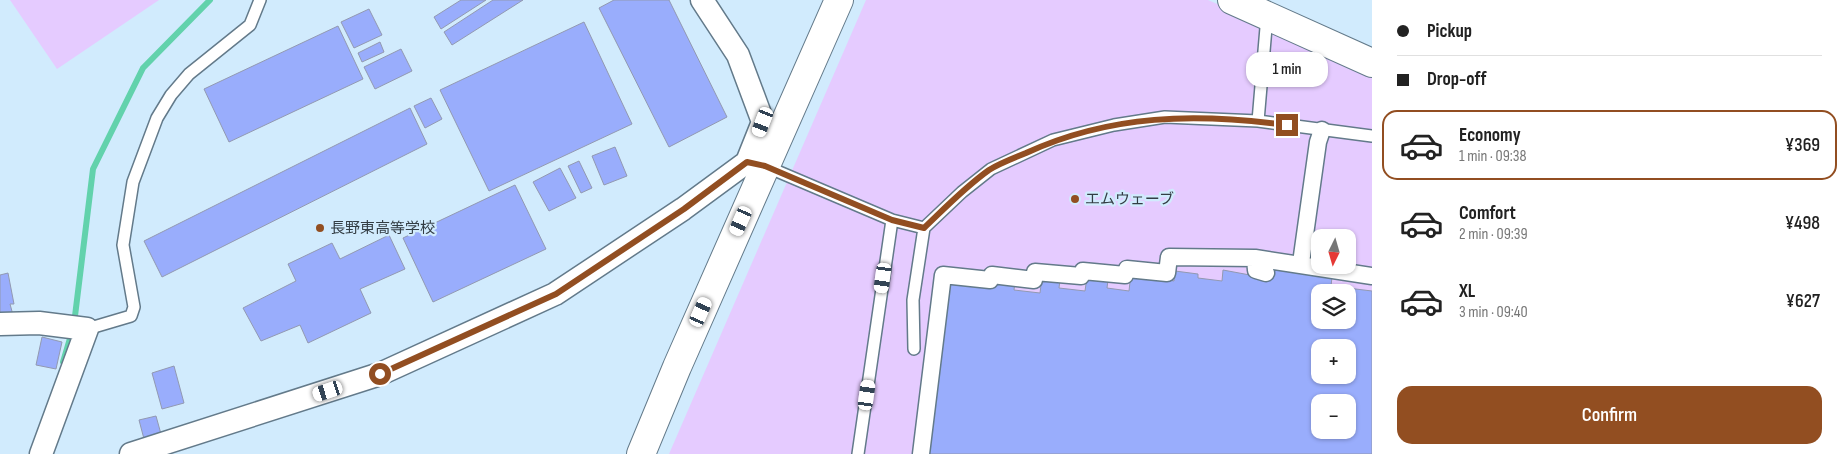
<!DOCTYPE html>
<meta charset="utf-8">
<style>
:root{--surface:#fff;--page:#f2f2f2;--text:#222;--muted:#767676;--line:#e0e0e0;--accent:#924e21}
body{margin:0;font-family:"Sofia Sans Condensed","Noto Sans JP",sans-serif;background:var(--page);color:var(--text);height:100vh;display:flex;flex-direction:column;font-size:19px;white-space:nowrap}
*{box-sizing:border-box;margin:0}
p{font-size:16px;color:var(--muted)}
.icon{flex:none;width:28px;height:28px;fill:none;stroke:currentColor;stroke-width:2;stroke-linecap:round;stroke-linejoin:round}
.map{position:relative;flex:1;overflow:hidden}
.panel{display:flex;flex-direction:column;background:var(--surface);width:475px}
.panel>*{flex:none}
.guide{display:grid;align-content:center;height:110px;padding:0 25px;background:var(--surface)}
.needle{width:32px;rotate:185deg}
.fabs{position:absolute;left:1311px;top:229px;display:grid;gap:10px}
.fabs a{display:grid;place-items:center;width:45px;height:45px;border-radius:10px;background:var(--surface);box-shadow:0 1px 4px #0004;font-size:25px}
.end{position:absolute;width:22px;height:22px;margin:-11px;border:6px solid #924e21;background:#fff;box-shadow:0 0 0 2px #fff}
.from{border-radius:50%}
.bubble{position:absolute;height:35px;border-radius:15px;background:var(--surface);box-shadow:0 1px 4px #0004;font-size:16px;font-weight:600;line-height:35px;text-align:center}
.car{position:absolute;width:15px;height:30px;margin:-15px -8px;border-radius:6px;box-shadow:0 0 4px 1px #0007;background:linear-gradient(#fff 24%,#345 0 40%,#fff 0 76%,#345 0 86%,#fff 0)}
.guide b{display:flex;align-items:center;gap:18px;height:48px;font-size:19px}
.guide b+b{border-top:1px solid var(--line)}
.guide i{width:12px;height:12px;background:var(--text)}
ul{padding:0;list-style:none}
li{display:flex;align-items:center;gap:15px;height:70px;margin:0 10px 8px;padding:0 15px;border:2px solid transparent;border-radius:15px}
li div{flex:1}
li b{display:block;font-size:19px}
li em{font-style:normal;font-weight:600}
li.selected{border-color:var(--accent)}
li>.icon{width:45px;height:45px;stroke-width:1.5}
.cta{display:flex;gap:10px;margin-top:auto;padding:10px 25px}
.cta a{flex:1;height:58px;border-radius:15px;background:var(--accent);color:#fff;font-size:20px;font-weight:600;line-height:58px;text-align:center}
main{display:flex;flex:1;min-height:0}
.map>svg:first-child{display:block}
.green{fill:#e5cbff;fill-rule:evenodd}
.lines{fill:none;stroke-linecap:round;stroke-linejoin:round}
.stream{stroke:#62d2ac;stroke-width:6}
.building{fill:#99adfc;stroke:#9299b1;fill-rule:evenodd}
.service-casing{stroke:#637a8a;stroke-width:14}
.pedestrian-casing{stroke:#637a8a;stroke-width:19}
.minor-casing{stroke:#637a8a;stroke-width:25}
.tertiary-casing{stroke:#637a8a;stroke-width:30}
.secondary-casing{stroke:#637a8a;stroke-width:30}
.service{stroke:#fff;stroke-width:11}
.pedestrian{stroke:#fff;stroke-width:16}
.minor{stroke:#fff;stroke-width:22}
.tertiary{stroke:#fff;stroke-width:28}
.secondary{stroke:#fff;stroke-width:28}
.route{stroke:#924e21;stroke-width:6}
.poi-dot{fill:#924e21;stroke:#d1ebfd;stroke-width:2}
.labels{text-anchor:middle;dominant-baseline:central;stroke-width:4.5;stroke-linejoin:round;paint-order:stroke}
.poi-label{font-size:15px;fill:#333d44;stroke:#d1ebfd;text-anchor:start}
</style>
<main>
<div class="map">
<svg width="1372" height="454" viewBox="0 0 1372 454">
<rect width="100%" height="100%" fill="#d1ebfd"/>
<path class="green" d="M10,0h149l-102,69z
M866,0h342l164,72v382h-703zM1320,238h28v27h-28zM1320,292h28v28h-28zM1320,348h28v27h-28zM1320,402h28v28h-28z"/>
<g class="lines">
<path class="stream" d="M75,316l18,-147 50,-101 67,-68
M63,362l8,-27"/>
</g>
<path class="building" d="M461,0h25l-45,29 -7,-12z
M493,0h30l-71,45 -8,-13z
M614,0h55l58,117 -58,30 -70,-139z
M369,9l13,26 -28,13 -13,-26z
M584,22l48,102 -143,67 -49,-101z
M338,26l25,53 -134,63 -25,-53z
M380,42l4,10 -22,10 -4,-9z
M401,49l11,22 -37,18 -11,-22z
M431,98l11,21 -17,9 -11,-22z
M410,108l17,36 -265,133 -18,-36z
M615,147l12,29 -23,9 -12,-29z
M579,161l13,27 -11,5 -13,-27z
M560,168l16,30 -27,13 -16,-29z
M515,185l31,64 -113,53 -30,-64z
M389,235l16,34 -45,20 11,24 -63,30 -8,-18 -39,16 -18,-33 53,-27 -8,-17 44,-21 8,16z
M1267,269l65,8 -1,9 41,5v163h-445l21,-172 46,-2 21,2 -1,8 26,3 2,-16 18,3 -1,8 26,3 2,-14 21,3 -1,8 22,3 2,-18 43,8 1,-10 23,3v4l24,3 1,-11 43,8zM1320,292h28v28h-28zM1320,348h28v27h-28zM1320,402h28v28h-28z
M8,273l6,31h-4l3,11 -13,3v-43z
M42,337l20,5 -6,27 -20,-4z
M174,366l10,37 -22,6 -10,-36z
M156,416l5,18 -17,5 -5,-19z"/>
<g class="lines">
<defs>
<path id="service" d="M1258,121l9,-105
M765,166l127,54 32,8
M87,329l44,-13 3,-9 -11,-62 10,-63 24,-64 14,-23 18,-21 61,-49 10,-25
M914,349l-1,-49 11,-72 38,-36 29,-23 62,-29 61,-15 51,-8 93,4 114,15
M858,454l34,-234"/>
<path id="pedestrian" d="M1255,258l1,12 10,3
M1301,263l17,-121 4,-12
M921,454l22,-179 47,5 2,-5 42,5 1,-8 46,4 2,-5 42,4 2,-6 40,4 2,-16 86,1 117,18"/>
<path id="minor" d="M702,0l36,55 25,67 -16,40
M0,324l39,-1 48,6 -46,125
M131,454l249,-80 175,-80 128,-85 64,-47 18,4"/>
<path id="tertiary" d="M1232,0l140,63"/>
<path id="secondary" d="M641,454l36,-87 162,-367"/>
</defs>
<use href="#service" class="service-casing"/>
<use href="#pedestrian" class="pedestrian-casing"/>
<use href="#minor" class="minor-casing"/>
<use href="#tertiary" class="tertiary-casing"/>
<use href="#secondary" class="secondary-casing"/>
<use href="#service" class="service"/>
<use href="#pedestrian" class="pedestrian"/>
<use href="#minor" class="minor"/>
<use href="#tertiary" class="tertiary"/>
<use href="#secondary" class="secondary"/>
</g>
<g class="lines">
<path class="route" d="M380,374l176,-80 128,-85 63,-47 18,4 127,54 32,8c21,-20 41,-41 65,-58 11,-7 25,-12 37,-17 85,-39 170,-40 261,-28"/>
</g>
<g class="poi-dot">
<circle cx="1075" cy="199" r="5"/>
<circle cx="320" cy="228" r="5"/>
</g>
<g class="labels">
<g class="poi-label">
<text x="1085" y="199">エムウェーブ</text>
<text x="330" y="228">長野東高等学校</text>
</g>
</g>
</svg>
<div class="fabs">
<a><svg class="needle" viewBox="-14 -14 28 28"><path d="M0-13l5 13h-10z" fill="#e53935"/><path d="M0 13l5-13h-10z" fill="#767676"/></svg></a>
<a><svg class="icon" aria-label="layers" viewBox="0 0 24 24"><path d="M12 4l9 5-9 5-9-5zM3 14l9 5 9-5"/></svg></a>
<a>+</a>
<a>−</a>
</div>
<i class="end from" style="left:380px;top:374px"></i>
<i class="end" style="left:1287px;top:125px"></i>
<div class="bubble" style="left:1246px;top:52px;width:82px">1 min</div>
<i class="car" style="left:763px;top:122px;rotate:201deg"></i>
<i class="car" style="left:741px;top:221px;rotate:204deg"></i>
<i class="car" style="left:883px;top:278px;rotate:188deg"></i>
<i class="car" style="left:701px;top:312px;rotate:24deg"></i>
<i class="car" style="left:328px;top:391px;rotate:252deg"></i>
<i class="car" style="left:867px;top:395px;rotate:8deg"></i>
</div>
<section class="panel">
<div class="guide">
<b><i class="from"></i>Pickup</b>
<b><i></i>Drop-off</b>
</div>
<ul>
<li class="selected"><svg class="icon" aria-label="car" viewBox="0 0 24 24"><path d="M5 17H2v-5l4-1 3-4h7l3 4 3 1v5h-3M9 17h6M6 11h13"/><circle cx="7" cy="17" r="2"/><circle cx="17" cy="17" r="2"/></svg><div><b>Economy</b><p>1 min · 09:38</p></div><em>¥369</em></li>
<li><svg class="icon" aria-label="car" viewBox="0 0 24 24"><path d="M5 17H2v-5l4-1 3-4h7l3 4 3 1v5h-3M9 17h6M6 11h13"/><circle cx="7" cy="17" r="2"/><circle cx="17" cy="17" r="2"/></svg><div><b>Comfort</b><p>2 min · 09:39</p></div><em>¥498</em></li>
<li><svg class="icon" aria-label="car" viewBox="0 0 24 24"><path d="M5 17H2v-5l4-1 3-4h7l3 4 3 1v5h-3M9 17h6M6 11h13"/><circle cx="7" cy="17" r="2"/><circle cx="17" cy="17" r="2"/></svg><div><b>XL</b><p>3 min · 09:40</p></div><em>¥627</em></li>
</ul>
<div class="cta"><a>Confirm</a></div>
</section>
</main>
